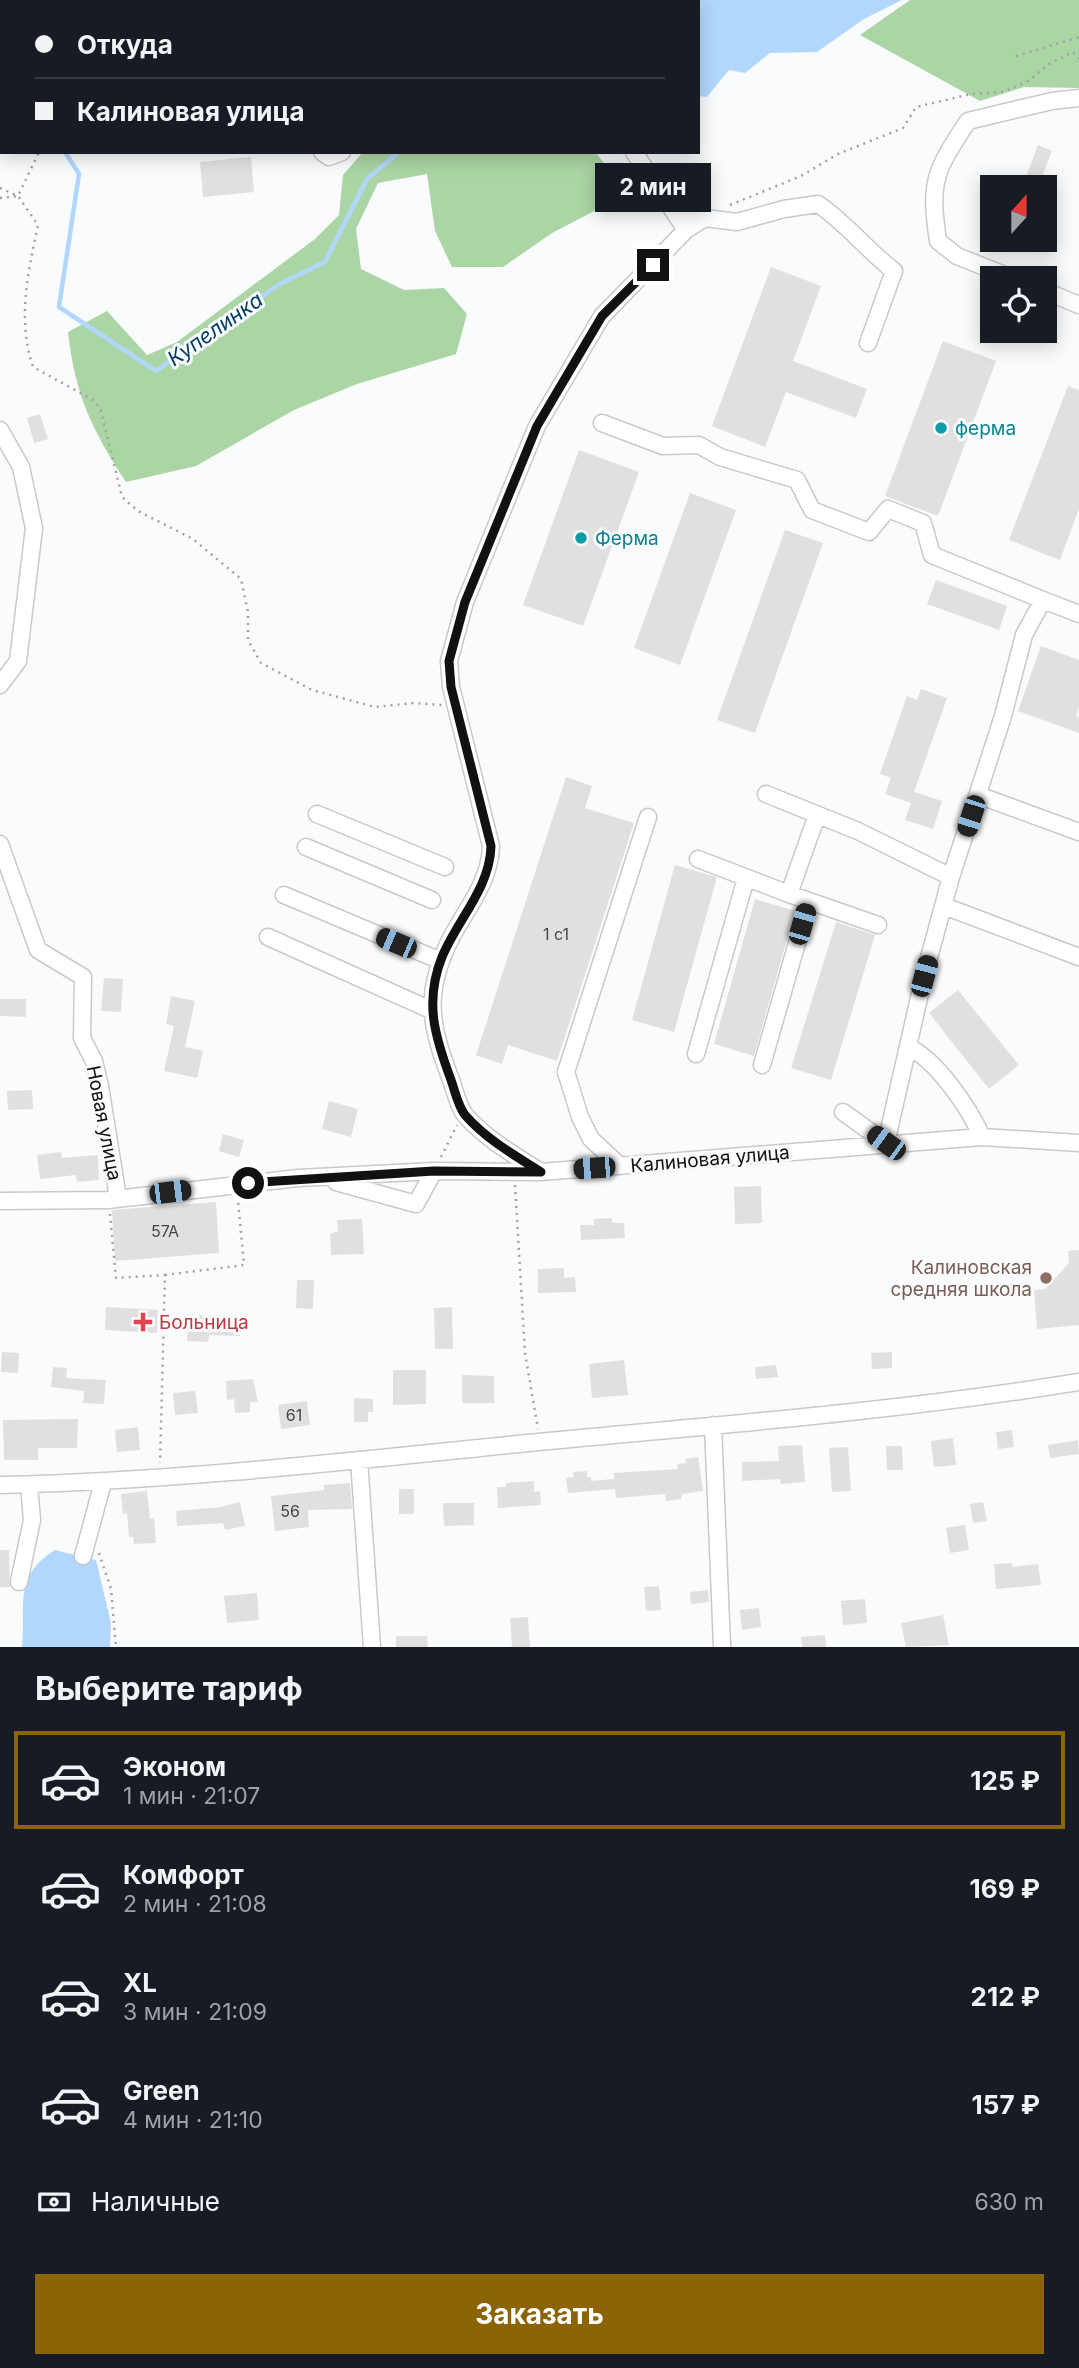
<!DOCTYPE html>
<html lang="ru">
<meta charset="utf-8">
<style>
:root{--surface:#171b24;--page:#20242c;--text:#f1f3f6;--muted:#9ea1a6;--line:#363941;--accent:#8c6405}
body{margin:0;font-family:Inter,sans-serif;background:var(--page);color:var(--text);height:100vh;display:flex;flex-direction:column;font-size:26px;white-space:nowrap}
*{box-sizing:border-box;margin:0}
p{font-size:23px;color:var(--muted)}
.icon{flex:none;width:38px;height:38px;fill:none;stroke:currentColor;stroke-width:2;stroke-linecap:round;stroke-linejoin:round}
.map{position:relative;height:1647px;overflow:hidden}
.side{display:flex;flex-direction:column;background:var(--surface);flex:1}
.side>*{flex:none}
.top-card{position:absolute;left:0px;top:0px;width:700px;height:154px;box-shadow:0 4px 18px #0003;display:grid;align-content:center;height:154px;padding:0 35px;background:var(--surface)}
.needle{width:46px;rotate:21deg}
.fabs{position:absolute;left:980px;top:175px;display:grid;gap:14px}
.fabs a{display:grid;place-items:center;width:77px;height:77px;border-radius:0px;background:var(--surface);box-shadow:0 4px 18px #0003;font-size:35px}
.end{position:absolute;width:32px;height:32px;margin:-16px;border:9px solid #101111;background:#fff;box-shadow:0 0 0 4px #fff}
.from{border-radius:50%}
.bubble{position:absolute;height:49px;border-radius:0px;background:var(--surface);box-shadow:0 4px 18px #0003;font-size:23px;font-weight:700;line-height:49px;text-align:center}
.car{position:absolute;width:21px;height:42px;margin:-21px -10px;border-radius:9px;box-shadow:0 0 5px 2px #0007;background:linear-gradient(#222 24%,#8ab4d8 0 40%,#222 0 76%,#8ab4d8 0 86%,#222 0)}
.top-card b{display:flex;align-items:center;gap:24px;height:66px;font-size:26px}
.top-card b+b{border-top:2px solid var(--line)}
.top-card i{width:18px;height:18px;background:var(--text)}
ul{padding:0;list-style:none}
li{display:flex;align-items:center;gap:21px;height:98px;margin:0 14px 10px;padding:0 21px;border:4px solid transparent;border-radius:0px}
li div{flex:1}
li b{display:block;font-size:26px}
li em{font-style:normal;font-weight:700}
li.selected{border-color:var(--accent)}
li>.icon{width:63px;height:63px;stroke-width:1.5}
h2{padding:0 35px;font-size:32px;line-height:84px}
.pay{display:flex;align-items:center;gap:18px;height:77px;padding:0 35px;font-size:26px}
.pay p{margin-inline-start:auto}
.cta{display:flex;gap:14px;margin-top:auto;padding:14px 35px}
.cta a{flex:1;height:80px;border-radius:0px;background:var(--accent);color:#fff;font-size:28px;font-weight:700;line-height:80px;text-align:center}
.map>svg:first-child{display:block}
.forest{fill:#abd5a4}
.water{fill:#b2d7fc}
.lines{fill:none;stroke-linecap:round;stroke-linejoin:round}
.stream{stroke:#b2d7fc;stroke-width:4.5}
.building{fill:#e1e0e1}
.minor-casing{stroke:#c8c9ca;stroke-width:19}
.path{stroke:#a1a2a3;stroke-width:2.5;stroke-dasharray:2 5;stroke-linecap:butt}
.minor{stroke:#fff;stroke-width:16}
.route{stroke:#101111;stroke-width:9}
.culture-dot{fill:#0f9aa8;stroke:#fafbfc;stroke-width:2.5}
.education-dot{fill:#8d6e63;stroke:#fafbfc;stroke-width:2.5}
.health-dot{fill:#e0444e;stroke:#fafbfc;stroke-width:2.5}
.labels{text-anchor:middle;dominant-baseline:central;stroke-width:6;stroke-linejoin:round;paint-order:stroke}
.number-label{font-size:16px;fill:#444545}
.culture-label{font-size:19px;fill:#0d838f;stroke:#fafbfc;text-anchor:start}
.street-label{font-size:19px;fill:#101111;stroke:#fafbfc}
.education-label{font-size:19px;fill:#785e54;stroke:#fafbfc;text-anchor:end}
.health-label{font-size:19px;fill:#be3a42;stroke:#fafbfc;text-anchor:start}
.water-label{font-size:21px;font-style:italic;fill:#053c65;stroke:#fafbfc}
</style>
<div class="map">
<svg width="1079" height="1647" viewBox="0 0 1079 1647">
<rect width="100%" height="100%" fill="#fafbfc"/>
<path class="forest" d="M910,0h169v88l-55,-1 -44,14 -120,-66z
M363,152h232l34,41 -77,40 -49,34h-51l-17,-36 -8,-57 -49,9 -22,46 5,40 43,21 40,-2 23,26 -11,40 -99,30 -63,26 -98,56 -70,16c-34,-52 -51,-87 -58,-150l39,-21 40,44 30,-13 138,-103 24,-24 4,-40z"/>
<path class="water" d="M561,0h341l-38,19 -47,33 -47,1 -25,20 -16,-3 -22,27 -9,-1v-94z
M55,1550l41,10 15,63 -1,24h-88c4,-42 -9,-71 33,-97z"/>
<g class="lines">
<path class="stream" d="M0,108h2
M65,152l14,22 -20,133 97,64 122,-86 47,-23 42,-83 32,-27"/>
</g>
<path class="building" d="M1038,145l14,6 -14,36h-16z
M251,157l3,35 -51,5 -3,-35z
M771,267l50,19 -28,75 74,28 -11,29 -70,-26 -21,55 -53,-21z
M943,341l53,20 -58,155 -53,-20z
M1068,386l11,4v119l-19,51 -51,-20z
M40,414l8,25 -14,4 -7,-25z
M579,450l60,22 -56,154 -60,-21z
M690,493l46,17 -56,155 -46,-17z
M785,530l38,13 -68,190 -38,-13z
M936,580l71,26 -8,24 -72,-26z
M1041,646l38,14v47l-3,9 3,1v16l-61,-22z
M921,689l26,9 -33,94 28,9 -9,28 -28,-9 6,-17 -26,-9 6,-16 -11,-4 27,-78 10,4z
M566,777l26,9 -7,22 49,15 -77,238 -49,-16 -6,19 -26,-9z
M675,865l42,12 -43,155 -42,-12z
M755,899l40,12 -41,145 -40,-12z
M836,922l39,13 -44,145 -40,-12z
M104,978l19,1 -2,33 -20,-1z
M958,990l61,75 -30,24 -60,-76z
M171,996l24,5 -10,46 18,4 -6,27 -33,-7 10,-45 -8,-2z
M0,999h26v18l-26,-1z
M32,1090l1,19 -25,1 -1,-19z
M329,1101l29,8 -7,28 -29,-8z
M223,1134l21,6 -5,17 -20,-6z
M61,1152l1,6 36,-3 1,25 -22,2 -1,-7 -36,4 -3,-24z
M761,1186l1,37 -27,1 -1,-37z
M216,1202l3,51 -104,8 -3,-51z
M612,1218v5h12l1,15 -44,2 -1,-15h14v-6z
M362,1219l2,35 -33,1 -1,-21 8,-3 -1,-11z
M1079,1250v75l-42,4 -3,-39 11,-1 24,-26 -1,-12z
M564,1268v10l11,-1 1,15 -38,1v-24z
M297,1280h17l-1,29 -17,-1z
M106,1307l52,3 -1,23 -52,-3z
M452,1307l1,42h-18l-1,-41z
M188,1314l53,5 -1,17 -31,-1 -1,7 -21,-1z
M2,1352l17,1 -1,20 -17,-1z
M892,1352v16l-20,1 -1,-16z
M624,1360l4,35 -36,3 -3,-34z
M776,1365l2,12 -22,2 -1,-12z
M53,1367l14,1 -1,10 40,2 -2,24 -21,-1 1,-12 -33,-4z
M393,1370h33v34l-33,1z
M462,1375l32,1v27h-32z
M253,1379l5,23h-8v10l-15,1 -1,-14 -7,1 -1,-19z
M195,1391l3,22 -23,2 -2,-22z
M354,1398l19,1v13h-5v10h-14z
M307,1401l3,24 -29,4 -3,-24z
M78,1419l-1,29h-39v12h-34l-1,-40z
M138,1427l2,23 -23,2 -2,-22z
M1012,1430l2,17 -16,2 -2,-17z
M953,1438l3,27 -22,2 -3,-26z
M1078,1440l1,14 -29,4 -2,-13z
M802,1445l3,37 -24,2 -1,-5 -38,2v-19l37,-1 -1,-15z
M886,1446h16l1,24h-16z
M848,1447l3,44 -19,1 -3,-44z
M698,1457l5,34 -21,3 -1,5 -15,2 -1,-7 -49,4 -1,-9 -47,4 -2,-15 8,-1 -1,-5 14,-1v6h4v4l23,-2v-6l64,-4 -1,-5 9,-1 -1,-4z
M534,1481v11l6,-1 1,14 -43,3 -1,-21h9v-4z
M350,1483l2,26 -44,1 1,17 -34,4 -4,-35 53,-6v-5z
M399,1489h15v25h-15z
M147,1491l3,28 4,-1 2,25 -22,1 -1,-7h-4l-2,-24 -4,1 -2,-20z
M240,1502l5,24 -20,4 -2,-7 -46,3 -1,-15 45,-4z
M983,1502l4,19 -14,2 -3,-19z
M443,1503h31v22l-30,1z
M965,1525l4,25 -19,3 -4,-25z
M0,1550h9l1,37h-10z
M1012,1563v4l26,-3 3,21 -45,4 -2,-25z
M659,1586l2,24 -15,1 -2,-24z
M708,1590l1,12 -18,2 -1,-12z
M257,1593l2,27 -32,3 -3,-27z
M865,1599l2,24 -24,2 -2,-24z
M759,1608l2,19 -19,3 -2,-20z
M943,1615l6,30 -43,2 -5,-24z
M528,1617l2,30h-18l-2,-29z
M825,1635l1,12h-24l-1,-10z
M396,1636h31l1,11h-32z"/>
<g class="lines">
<defs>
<path id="minor" d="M30,0l4,2
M533,0l1,2
M216,2l1,-2
M266,2v-2
M357,2l1,-2
M396,2l1,-2
M322,152l7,5 13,-5
M686,230l19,-12 32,4 47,-13 34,-5c28,19 49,46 76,67l-26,72
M686,230l10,-30
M1012,278l-55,-22 -19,-15c-9,-60 -3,-70 30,-120l84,-20 27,-3
M1045,291l34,14
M602,423l61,23 36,-1 21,12 77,23 15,30 57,22 19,-23 35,14 9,32 111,45 -19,35 -21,81 -52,161 -27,99 -38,167 -43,-31
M0,430l21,37 13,61 -16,133 -18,24
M1043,600l36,14
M766,794l92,37 93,46
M978,795l101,37
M317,814l128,53
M817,815l-28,79 89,31
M0,844l38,106 45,27 -1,61 12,23 6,25 18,112
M306,847l126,53
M698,859l91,35
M284,895l157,66
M944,906l135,51
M268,937l165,74
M908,1047c29,13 61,61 74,90
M696,1054l50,-176
M762,1065l47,-164
M620,1166l-29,-27 -11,-22 -14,-45 82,-255
M541,1172c-27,-17 -55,-33 -76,-57 -7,-9 -10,-24 -14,-35 -20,-53 -28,-84 -2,-138 16,-32 41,-59 42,-96l-40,-159 -2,-26 16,-59 72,-176 65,-110 84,-86 -52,-78
M336,1182l80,22 18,-33
M0,1201l108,-1 190,-22 136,-7 107,1 441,-35 97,6
M713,1425l9,222
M359,1460l13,187
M0,1485c179,-4 359,-25 538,-43 180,-17 361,-31 541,-60
M83,1556l20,-74
M19,1582l13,-62 -3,-35"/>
</defs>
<use href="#minor" class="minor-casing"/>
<path class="path" d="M1016,56l63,-19
M0,188l18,8 20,29c-10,48 -21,94 -5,142l62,34 6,10 21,86 16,14 55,28 48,40 7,33v28l13,23 51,27 63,17 38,-4 29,2
M0,198l18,-2 21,-44
M730,205l71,-29 37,-22 65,-26 13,-21 55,-13 32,-2 27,-12 17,-15 26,-13 6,7
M441,1157l16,-32
M515,1185l10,168 13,76
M110,1214l6,64 49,-3 -5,188
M165,1275l79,-10 -6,-65
M99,1553l12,36 5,58"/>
<use href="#minor" class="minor"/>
</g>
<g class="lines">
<path class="route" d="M248,1183l186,-12 107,1c-27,-17 -55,-33 -76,-57 -7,-9 -10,-24 -14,-35 -16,-43 -27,-78 -9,-123 16,-38 48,-69 49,-111l-40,-159 -2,-26 16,-59 72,-176 65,-110 51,-51"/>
</g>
<g class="culture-dot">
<circle cx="941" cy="428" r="7"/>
<circle cx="581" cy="538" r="7"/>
</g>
<circle class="education-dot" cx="1046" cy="1278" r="7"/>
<path class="health-dot" d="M139.5 1311.5h7v7h7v7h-7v7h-7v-7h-7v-7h7z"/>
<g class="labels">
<g class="number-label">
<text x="556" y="934">1 с1</text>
<text x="165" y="1231">57А</text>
<text x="294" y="1415">61</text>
<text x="290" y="1511">56</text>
</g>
<g class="culture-label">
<text x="955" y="428">ферма</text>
<text x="595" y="538">Ферма</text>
</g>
<g class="street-label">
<text transform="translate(104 1123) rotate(79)">Новая улица</text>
<text transform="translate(710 1159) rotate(-5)">Калиновая улица</text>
</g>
<g class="education-label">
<text x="1032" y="1267">Калиновская<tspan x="1032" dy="22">средняя школа</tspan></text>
</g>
<g class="health-label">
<text x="159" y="1322">Больница</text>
</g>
<g class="water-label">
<text transform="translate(215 329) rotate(-35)">Купелинка</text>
</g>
</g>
</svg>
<div class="fabs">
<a><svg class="needle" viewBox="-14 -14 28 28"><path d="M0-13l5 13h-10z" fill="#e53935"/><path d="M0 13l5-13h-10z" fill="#9ea1a6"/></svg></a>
<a><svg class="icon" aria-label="locate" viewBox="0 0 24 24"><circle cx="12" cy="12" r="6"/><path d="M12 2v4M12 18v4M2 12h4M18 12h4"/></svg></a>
</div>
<i class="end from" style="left:248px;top:1183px"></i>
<i class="end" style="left:653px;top:265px"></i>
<div class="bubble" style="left:595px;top:163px;width:116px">2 мин</div>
<i class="car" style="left:971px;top:816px;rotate:198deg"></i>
<i class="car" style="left:802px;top:924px;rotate:16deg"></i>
<i class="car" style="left:396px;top:943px;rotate:293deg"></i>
<i class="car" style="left:924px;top:976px;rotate:15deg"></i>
<i class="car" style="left:886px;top:1143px;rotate:306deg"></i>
<i class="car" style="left:594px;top:1168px;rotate:266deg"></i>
<i class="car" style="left:170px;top:1192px;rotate:83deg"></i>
<div class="top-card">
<b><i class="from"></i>Откуда</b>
<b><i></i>Калиновая улица</b>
</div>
</div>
<section class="side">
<h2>Выберите тариф</h2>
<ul>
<li class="selected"><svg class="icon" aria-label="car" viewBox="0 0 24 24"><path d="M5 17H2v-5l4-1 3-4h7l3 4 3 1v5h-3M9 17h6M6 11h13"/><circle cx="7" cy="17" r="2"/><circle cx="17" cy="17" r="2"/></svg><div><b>Эконом</b><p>1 мин · 21:07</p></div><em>125 ₽</em></li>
<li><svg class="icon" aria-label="car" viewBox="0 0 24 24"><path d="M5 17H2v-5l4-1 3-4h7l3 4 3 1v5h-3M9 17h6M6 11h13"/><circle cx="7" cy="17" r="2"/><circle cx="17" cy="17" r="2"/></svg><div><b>Комфорт</b><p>2 мин · 21:08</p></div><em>169 ₽</em></li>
<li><svg class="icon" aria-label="car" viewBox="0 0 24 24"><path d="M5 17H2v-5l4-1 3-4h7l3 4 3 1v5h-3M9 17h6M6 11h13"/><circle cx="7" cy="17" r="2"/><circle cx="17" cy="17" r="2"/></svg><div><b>XL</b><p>3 мин · 21:09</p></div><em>212 ₽</em></li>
<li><svg class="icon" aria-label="car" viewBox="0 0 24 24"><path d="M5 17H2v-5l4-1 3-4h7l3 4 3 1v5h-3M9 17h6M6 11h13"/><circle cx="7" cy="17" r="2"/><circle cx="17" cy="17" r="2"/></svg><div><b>Green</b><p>4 мин · 21:10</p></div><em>157 ₽</em></li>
</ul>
<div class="pay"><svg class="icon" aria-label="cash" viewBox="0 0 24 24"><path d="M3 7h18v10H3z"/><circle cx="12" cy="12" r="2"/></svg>Наличные<p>630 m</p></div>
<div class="cta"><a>Заказать</a></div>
</section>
